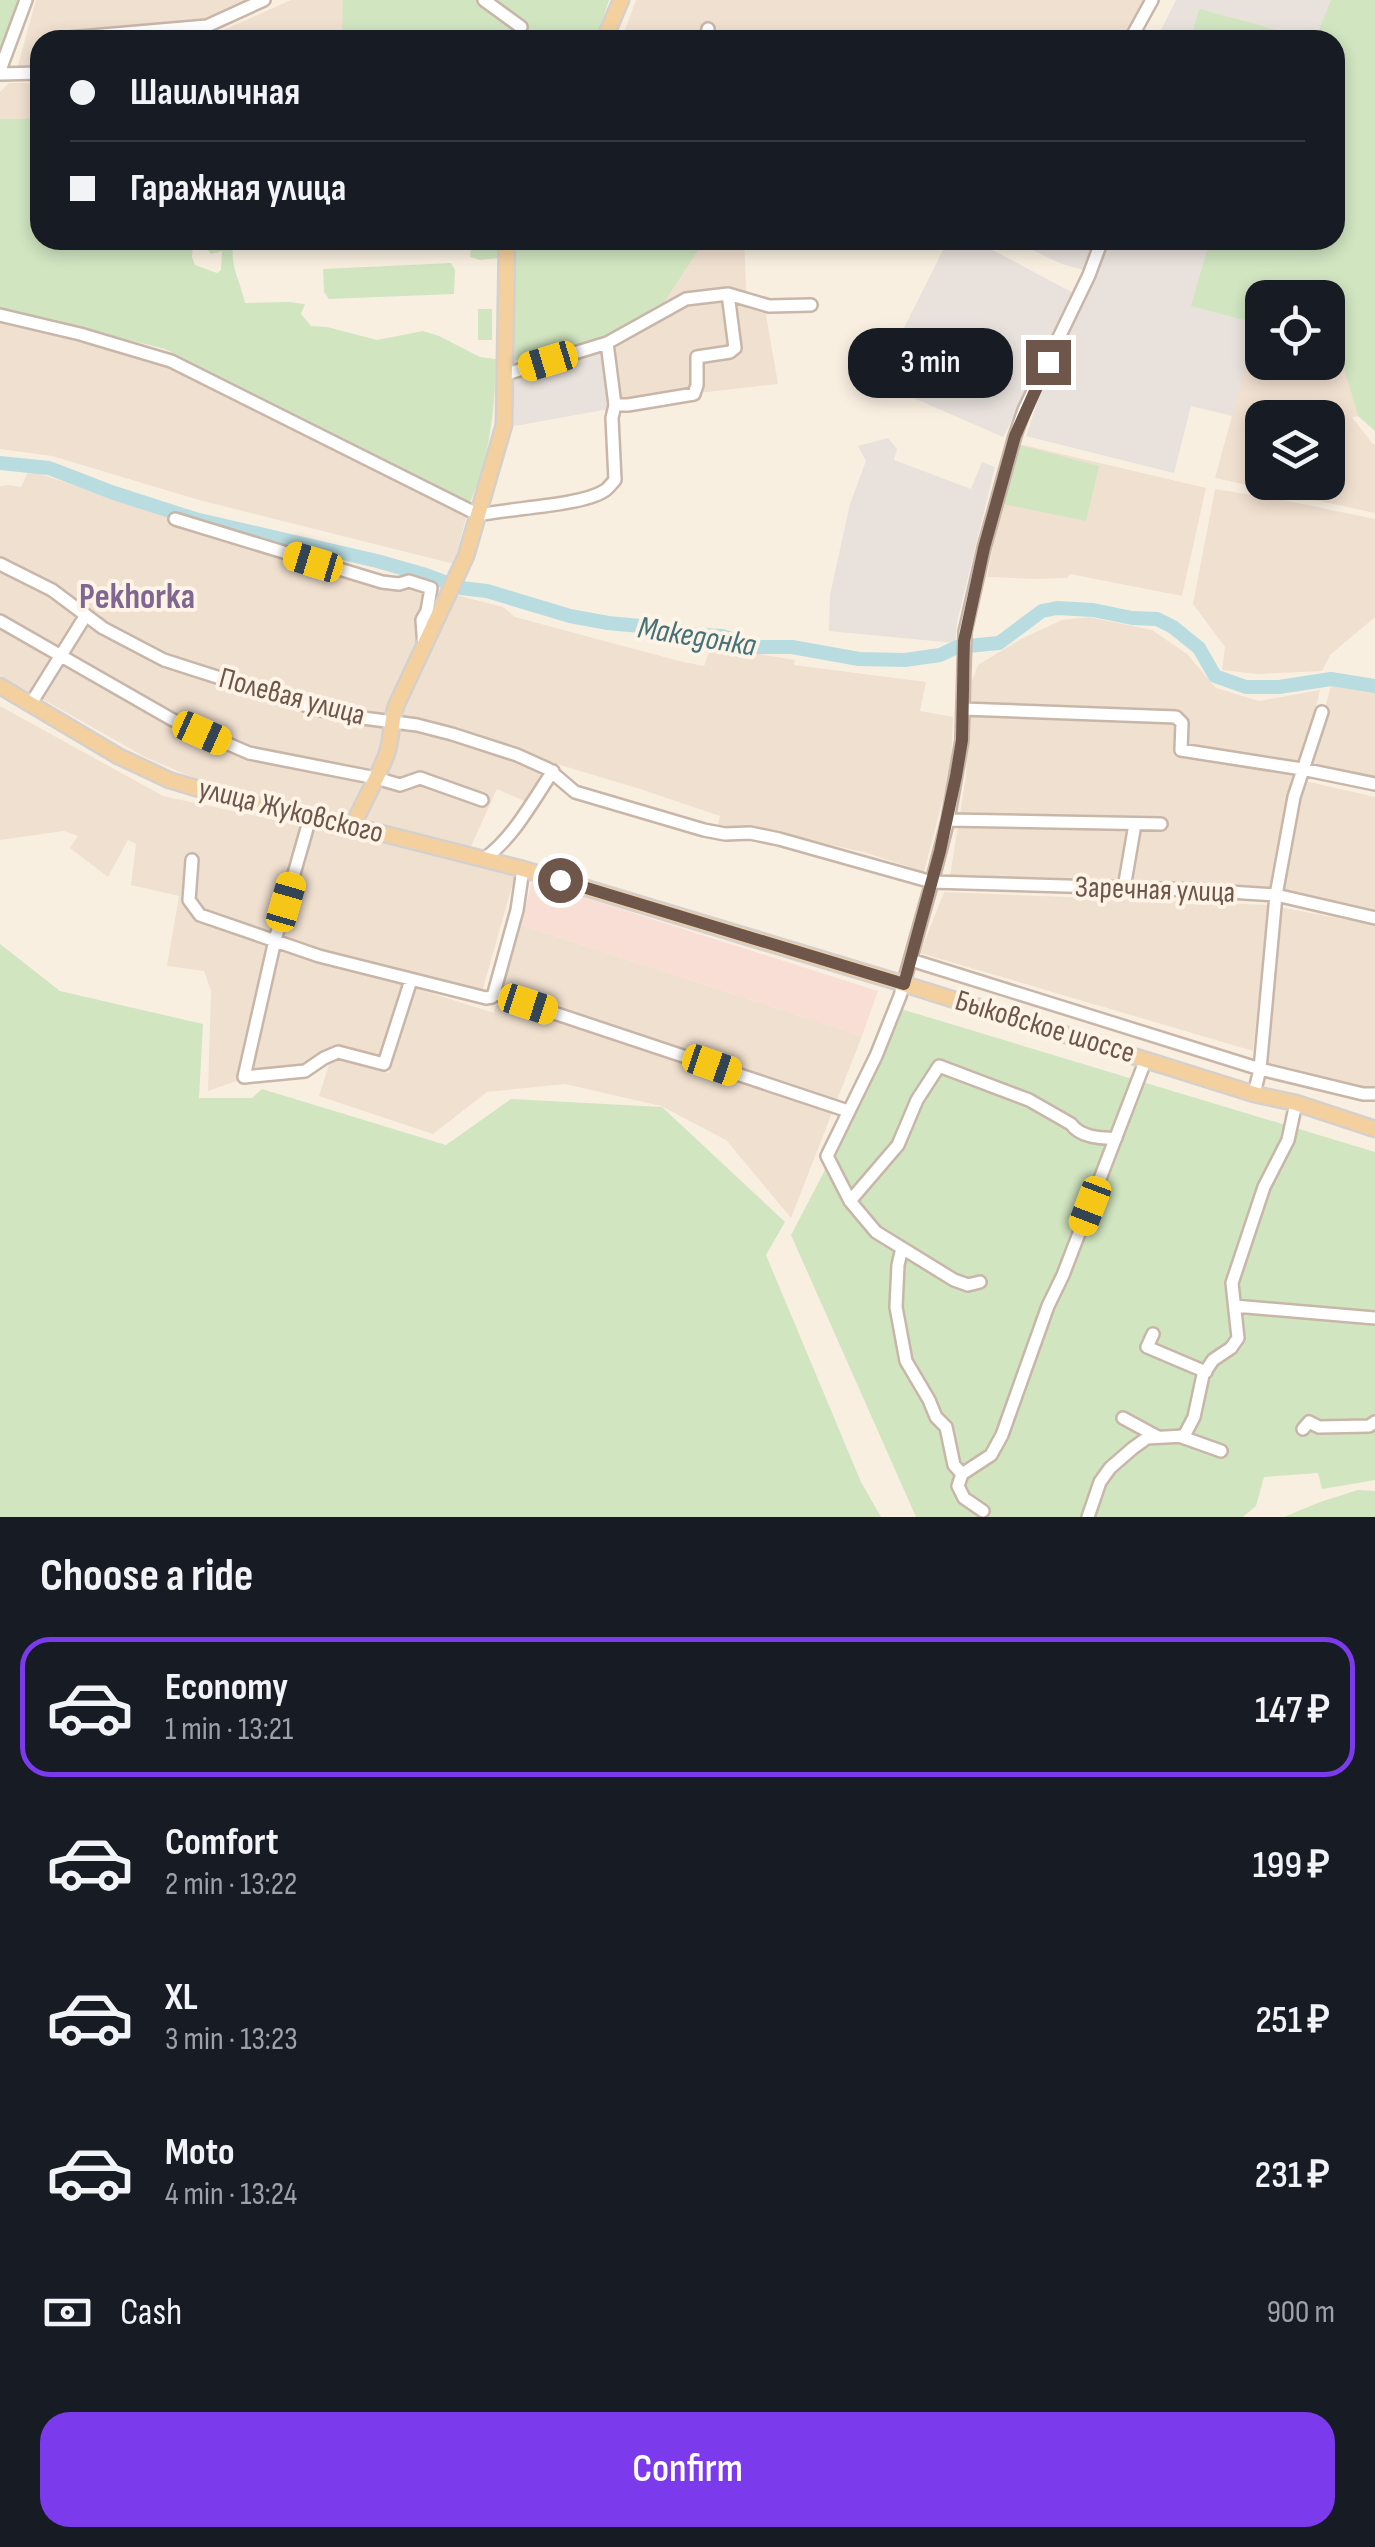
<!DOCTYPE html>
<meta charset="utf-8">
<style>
:root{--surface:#171b24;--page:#242831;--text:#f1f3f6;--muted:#9ea1a6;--line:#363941;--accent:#7c3aed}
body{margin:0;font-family:"Sofia Sans Condensed",sans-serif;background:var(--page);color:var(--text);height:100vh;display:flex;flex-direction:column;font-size:38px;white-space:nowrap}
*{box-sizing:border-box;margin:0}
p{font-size:32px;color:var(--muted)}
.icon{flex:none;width:55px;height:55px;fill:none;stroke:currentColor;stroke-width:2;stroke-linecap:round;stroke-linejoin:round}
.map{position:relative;height:1517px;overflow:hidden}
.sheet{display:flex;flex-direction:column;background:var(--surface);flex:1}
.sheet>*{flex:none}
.guide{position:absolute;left:30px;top:30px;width:1315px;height:220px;border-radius:30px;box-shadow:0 5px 15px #0003;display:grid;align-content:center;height:220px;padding:0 40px;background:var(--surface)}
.fabs{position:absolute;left:1245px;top:280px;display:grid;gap:20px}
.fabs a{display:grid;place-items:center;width:100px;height:100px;border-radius:20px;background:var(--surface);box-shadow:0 5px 15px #0003;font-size:50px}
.end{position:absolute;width:45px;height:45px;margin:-22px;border:12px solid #6e564a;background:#fff;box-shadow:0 0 0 5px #fff}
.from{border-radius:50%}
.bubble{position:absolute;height:70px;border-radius:30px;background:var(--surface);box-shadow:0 5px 15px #0003;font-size:32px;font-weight:600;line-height:70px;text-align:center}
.car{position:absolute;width:30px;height:60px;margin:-30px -15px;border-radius:12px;box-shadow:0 0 8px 2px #0007;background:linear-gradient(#f5c518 24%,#345 0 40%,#f5c518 0 76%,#345 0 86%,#f5c518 0)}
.guide b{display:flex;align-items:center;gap:35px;height:95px;font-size:38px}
.guide b+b{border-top:2px solid var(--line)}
.guide i{width:25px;height:25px;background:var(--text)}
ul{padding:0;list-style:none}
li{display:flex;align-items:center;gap:30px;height:140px;margin:0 20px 15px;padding:0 20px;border:5px solid transparent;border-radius:30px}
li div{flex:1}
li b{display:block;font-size:38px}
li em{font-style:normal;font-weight:600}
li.current{border-color:var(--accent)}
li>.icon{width:90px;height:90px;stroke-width:1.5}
h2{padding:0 40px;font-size:45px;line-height:120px}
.pay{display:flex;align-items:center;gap:25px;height:110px;padding:0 40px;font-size:38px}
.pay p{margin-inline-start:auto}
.button{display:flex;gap:20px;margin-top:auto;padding:20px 40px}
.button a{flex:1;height:115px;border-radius:30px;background:var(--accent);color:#fff;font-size:40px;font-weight:600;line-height:115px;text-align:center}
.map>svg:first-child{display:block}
.residential{fill:#f0e0d0;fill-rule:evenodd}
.commercial{fill:#f9ded5}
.industrial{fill:#e8e1dc}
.green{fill:#d1e5c1;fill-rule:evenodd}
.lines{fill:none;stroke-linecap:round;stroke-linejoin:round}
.river{stroke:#b8dce0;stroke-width:14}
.minor-casing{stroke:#c8b6a9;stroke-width:16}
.major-casing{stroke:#d6d0cc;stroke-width:19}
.minor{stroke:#fff;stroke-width:11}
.major{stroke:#f3d09e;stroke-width:14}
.route{stroke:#6e564a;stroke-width:12}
.labels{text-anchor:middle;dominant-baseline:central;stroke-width:8;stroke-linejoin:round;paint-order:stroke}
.street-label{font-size:30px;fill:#6e564a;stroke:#fdf3e6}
.water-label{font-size:32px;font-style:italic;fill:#437279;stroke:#fdf3e6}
.quarter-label{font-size:35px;font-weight:bold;fill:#816691;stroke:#fdf3e6}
</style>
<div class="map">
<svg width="1375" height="1517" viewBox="0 0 1375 1517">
<rect width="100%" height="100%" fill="#f9efe1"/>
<path class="residential" d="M36,0h223l-57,25 -138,15h-24v36h-25z
M291,0h178l116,40h-429l54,-4z
M636,0h507l-22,40h-500z
M9,83h31v35l-40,1v-27z
M614,240h130l3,68 18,1 13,75 -158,18 -6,-72z
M0,322l166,42 301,150 -13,50 -255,-64 -147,-44 -52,-7z
M1251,346h11v16h66v-15l11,1 19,68 -6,1 20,26 3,2v68l-160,-35zM1262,418h66v64h-66z
M1019,444l187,44 -24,108 -112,-22 -3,4 -31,1 -49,-2 15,-76z
M29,470l160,54 183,55 66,12 -16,50 -35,74 -39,-4 -45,-11 -100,-31 -45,-18 -59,-30 -27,-23 -72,-39v-73l9,-1 12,2z
M1215,489l68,11 92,19v98l-45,38 -8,16 -65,3 -35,-4 3,-23 -32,-43z
M0,568l70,38 19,17 23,16 55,28 178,55 64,6 37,8 66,21 34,15 -17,31 -32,-14 -28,62 -273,-72 -51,-22 -145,-82z
M456,595l47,12 12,10 168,45 21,4 7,-20 84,14 -1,5 132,17 -6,29 33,6 -2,51 -27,104 -57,-19 -111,-25h-39l3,-12 -80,-27 -239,-72z
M1089,617l63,13 35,24 29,34 43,13 61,-11 -46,200 -324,-14 16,-100 2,-85 10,-26 43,-26 41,-19z
M1331,686l44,7v99l-70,-16z
M0,706l163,90 353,76 -34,120 -71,-15 -27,87 -50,-11 -24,18 -59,5 -43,15 3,-100 -7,-20 -37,-5 12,-70 -48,-11 5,-41 -8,-4 -20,37 -38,-29 8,-12 -14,-5 -64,9z
M1305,781l70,16v116l-93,-22z
M944,892l324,13 -15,146 -333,-98z
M1279,907l96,18v166l-112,-26z
M521,925l341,111 -71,182 -65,-78 -65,-34 -96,-22 -78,8 -54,42 -114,-38 12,-38 58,15 26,-85 79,25z"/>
<path class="commercial" d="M532,881l346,110 -16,45 -341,-111z"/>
<path class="industrial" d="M1176,0h155l-15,40 -116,-30 -9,30h-35z
M948,240h26l101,54 -72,143 -126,-55z
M1011,240h87l-15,30 -21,-6z
M1106,240h104l43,82 -2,24 -18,70 -42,-10 -17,67 -148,-37 22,-65z
M600,347l9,62 -100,18 4,-54z
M888,438l9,11 -3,11 77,29 11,-27 13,5 -38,155 -2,21 -126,-12 1,-36 20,-91 16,-43 -8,-15z"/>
<path class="green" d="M0,0h17l3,3 -20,58z
M343,0h266l-13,40h-266l12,-6z
M1331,0h44v431l-17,-15 -20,-68 -10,-1v-49h-66v48h-11l1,-24 -61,-16 19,-66h125v-200h-20z
M1199,9l116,31h-124z
M40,118v122h196c-10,19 5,42 9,63l44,-1 16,2 -4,10 10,12 16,1 50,13 46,-9 16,5 41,21 16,2c-1,49 -6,98 -26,144l-177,-87 -128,-67 -165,-41v-189zM201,241l10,13 11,-3 -1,19 -4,3 -22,-8 -3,-8 1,-15z
M472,240h28l-1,18 -19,2 -10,-3z
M512,240h226l-39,9 -39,59 -53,29 -92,24z
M451,263l4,7 -1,24 -125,5 -5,-7 -1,-23z
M478,309h14v31h-14z
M1019,445l80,21 -13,55 -82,-17z
M0,944l60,47 143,33 -4,74h53l10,-9 184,56 65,-46 151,8 123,115 -19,33 95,227 20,35h-881z
M901,1009l474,143v328l-53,9 -4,-16 -54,4 -8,29 -13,11h-327l-125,-282 91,-174z
M1358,1490l17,1v26h-91l36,-15z"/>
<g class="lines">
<path class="river" d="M0,463l49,5 65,25 81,26 182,42 49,14 35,13 26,3 83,25 38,7 43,4 31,7 40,2 33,11h37l67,12 46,1 35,-5 17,-8 42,-4 43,-32 15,-3 36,2 39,8 25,1 16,8 26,21 16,28 31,11h33l52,-8 44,7"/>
<defs>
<path id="minor" d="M484,0l37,27
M68,38l139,-12 57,-26
M706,40l2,-11
M1130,40l22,-40
M0,70l26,-70
M0,74l40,-1
M0,315l80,19 91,27 308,154c31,-7 101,-9 125,-24 4,-2 8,-8 11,-11l-3,-62 3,-13 -8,-62
M506,374l101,-31 79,-44 42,-5 41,12 42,-1
M615,405h13l66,-11 3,-9v-28l33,-5 5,-4 -7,-54
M175,519l207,63 17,2 10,-3 22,7 -4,23 -5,9 2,27
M0,564l52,26 51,38 61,32 156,50 35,7 62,8 35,9 65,21 31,14 27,23 129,38 21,4 25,-1 29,6 153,43 265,8 79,5 99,23
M0,621l173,99 76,33 127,25 24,7 20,-7 62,22
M30,705l56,-90
M963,709l213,8 6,6 -1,27 121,19 73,15
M310,818l-35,122 -31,137 61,-6 19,-13 14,-6 46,12 27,-84
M948,820l213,4
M484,859c30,-22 48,-57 69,-88
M192,860l-3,40 11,15 119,41 167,42 6,-1 2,-4 23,-83 6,-41
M1124,888l11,-64
M911,960l349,109 103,25h12
M494,993l354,118
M1254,1094l6,-25 16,-174 18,-98 28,-85
M850,1201l48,-56 19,-45 22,-34 90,34 42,24c9,13 30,15 45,14
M902,1248l-4,17 -2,42 10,54 23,39 7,17 10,10 8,38 8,9 -4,12 6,12 19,13
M980,1282l-12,3 -14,-5 -78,-48 -26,-31 -23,-45 49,-100 24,-60 32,-114 16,-62 14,-80 3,-108 19,-84 31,-112 9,-26 65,-135 13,-35
M1235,1306l140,12
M1153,1334l-6,13 59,25
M1123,1418l35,19
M1303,1429l6,-7 10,5 50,-1 6,-4
M1179,1436l42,15
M962,1474l29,-19 11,-20 46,-129 15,-31 83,-216
M1088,1517l12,-35 10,-14 23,-20 14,-10 37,-2 10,-19 9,-42 10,-15 18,-12 7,-10 -6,-55 32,-96 24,-47 8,-37"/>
<path id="major" d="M604,40l17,-40
M0,686l118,70 51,24 77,23 107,23 170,43 381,115 350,110 42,9 79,26
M353,826c10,-25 25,-47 34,-73 5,-15 4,-32 9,-47l70,-150 38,-131 3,-185"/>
</defs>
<use href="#minor" class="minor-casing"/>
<use href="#major" class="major-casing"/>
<use href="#minor" class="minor"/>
<use href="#major" class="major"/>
</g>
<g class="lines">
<path class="route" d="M560,880l344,104 36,-133 16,-75 6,-36 2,-99 20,-93 31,-112 33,-74"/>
</g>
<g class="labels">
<g class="street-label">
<text transform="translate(292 697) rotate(15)">Полевая улица</text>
<text transform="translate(291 811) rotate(14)">улица Жуковского</text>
<text transform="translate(1155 890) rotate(2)">Заречная улица</text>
<text transform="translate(1045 1027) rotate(17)">Быковское шоссе</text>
</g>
<g class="water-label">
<text transform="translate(697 637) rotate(9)">Македонка</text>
</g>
<g class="quarter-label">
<text x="137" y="597">Pekhorka</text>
</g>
</g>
</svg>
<div class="fabs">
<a><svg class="icon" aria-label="locate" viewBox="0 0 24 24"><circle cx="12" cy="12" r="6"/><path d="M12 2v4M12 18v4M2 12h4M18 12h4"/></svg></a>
<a><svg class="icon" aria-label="layers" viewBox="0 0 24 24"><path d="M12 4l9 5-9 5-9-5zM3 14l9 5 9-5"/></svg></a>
</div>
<i class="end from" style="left:560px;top:880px"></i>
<i class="end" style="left:1048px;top:362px"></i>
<div class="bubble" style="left:848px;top:328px;width:165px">3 min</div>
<i class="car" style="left:548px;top:361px;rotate:253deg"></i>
<i class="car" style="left:313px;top:562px;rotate:287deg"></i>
<i class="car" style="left:202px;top:733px;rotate:114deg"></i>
<i class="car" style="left:286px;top:902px;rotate:16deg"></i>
<i class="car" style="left:528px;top:1004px;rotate:108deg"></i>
<i class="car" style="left:712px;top:1065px;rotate:109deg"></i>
<i class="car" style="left:1090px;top:1206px;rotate:201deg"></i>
<div class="guide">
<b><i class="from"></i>Шашлычная</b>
<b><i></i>Гаражная улица</b>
</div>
</div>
<section class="sheet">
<h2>Choose a ride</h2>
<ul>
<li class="current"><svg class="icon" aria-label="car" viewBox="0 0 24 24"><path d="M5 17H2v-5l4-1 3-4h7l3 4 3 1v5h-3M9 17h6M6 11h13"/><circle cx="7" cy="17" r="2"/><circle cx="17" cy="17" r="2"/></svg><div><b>Economy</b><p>1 min · 13:21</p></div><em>147 ₽</em></li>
<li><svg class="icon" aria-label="car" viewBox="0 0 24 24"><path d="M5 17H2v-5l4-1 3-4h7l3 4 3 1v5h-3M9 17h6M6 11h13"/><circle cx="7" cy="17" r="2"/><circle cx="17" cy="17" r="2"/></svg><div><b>Comfort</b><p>2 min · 13:22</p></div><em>199 ₽</em></li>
<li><svg class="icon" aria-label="car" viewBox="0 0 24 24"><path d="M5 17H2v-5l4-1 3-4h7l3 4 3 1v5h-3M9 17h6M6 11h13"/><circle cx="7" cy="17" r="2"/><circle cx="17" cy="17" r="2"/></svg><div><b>XL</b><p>3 min · 13:23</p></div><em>251 ₽</em></li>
<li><svg class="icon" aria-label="car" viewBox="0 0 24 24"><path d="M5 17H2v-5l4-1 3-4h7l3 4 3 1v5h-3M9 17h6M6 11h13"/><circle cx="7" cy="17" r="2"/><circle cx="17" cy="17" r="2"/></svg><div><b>Moto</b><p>4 min · 13:24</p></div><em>231 ₽</em></li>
</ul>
<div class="pay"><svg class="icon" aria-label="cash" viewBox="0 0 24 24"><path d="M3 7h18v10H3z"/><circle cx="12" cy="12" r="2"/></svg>Cash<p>900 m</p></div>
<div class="button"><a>Confirm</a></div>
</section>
